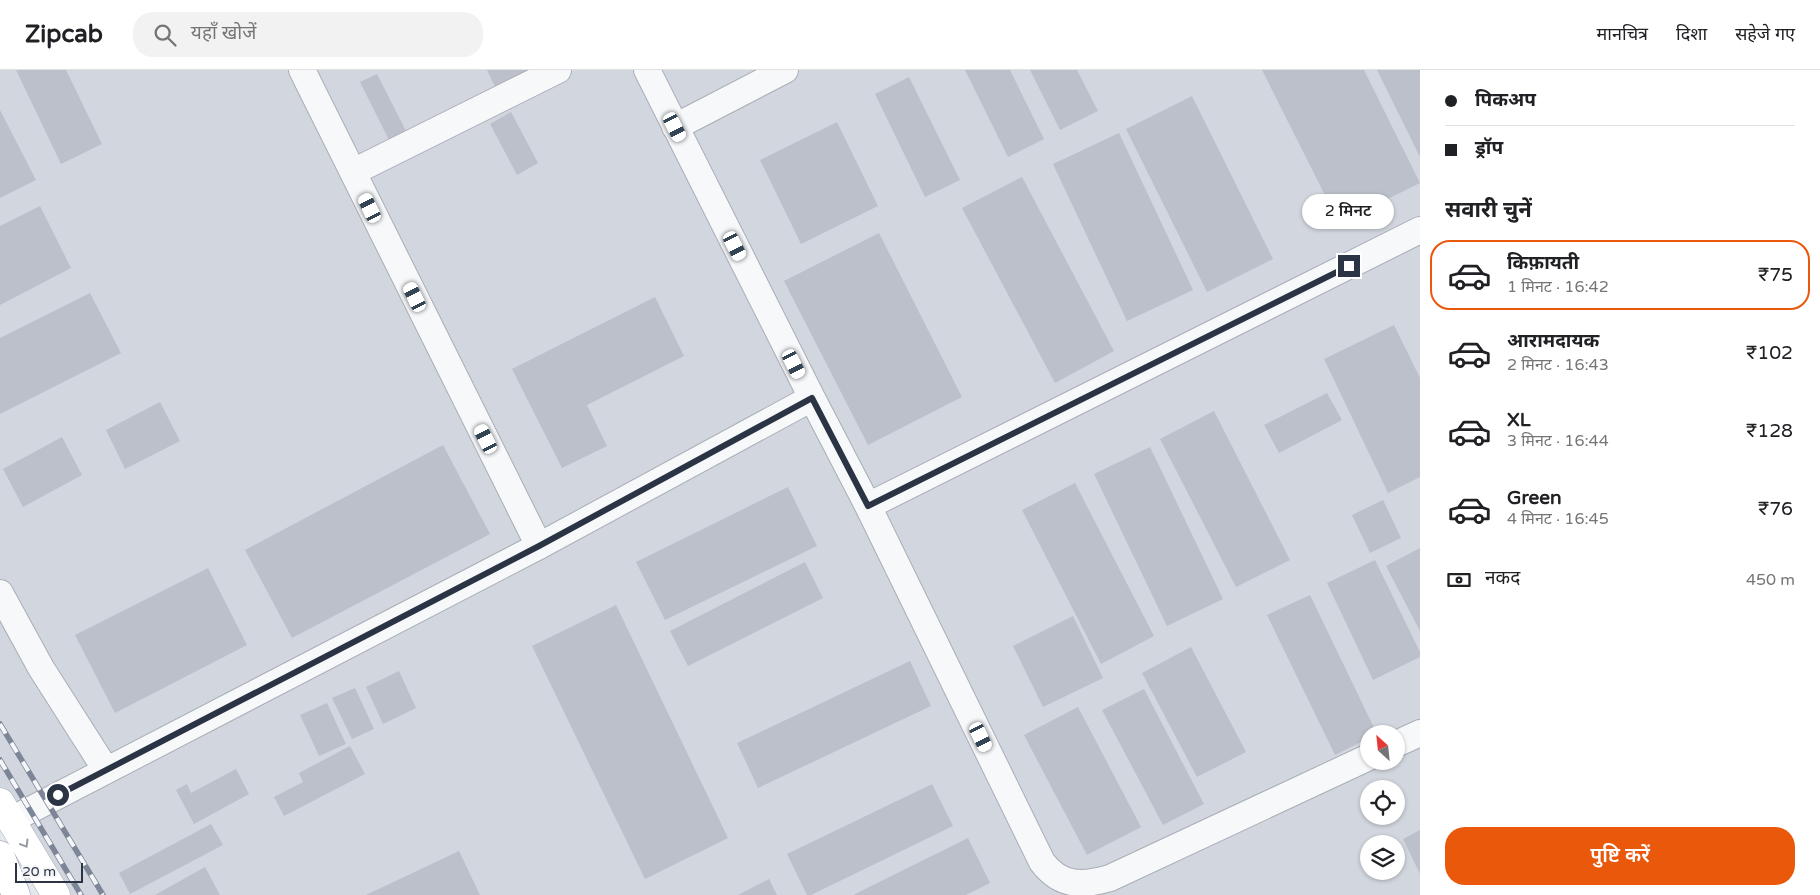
<!DOCTYPE html>
<html lang="hi">
<meta charset="utf-8">
<style>
:root{--surface:#fff;--page:#f2f2f2;--text:#202124;--muted:#757577;--line:#e0e0e0;--accent:#ea580c}
body{margin:0;font-family:"Varela Round","Noto Sans Devanagari",sans-serif;background:var(--page);color:var(--text);height:100vh;display:flex;flex-direction:column;font-size:19px;white-space:nowrap}
*{box-sizing:border-box;margin:0}
p{font-size:16px;color:var(--muted)}
.icon{flex:none;width:28px;height:28px;fill:none;stroke:currentColor;stroke-width:2;stroke-linecap:round;stroke-linejoin:round}
.map{position:relative;flex:1;overflow:hidden}
.side{display:flex;flex-direction:column;background:var(--surface);width:400px}
.side>*{flex:none}
.top-card{display:grid;align-content:center;height:110px;padding:0 25px;background:var(--surface)}
.needle{width:32px;rotate:333deg}
.fabs{position:absolute;left:1360px;top:655px;display:grid;gap:10px}
.fabs a{display:grid;place-items:center;width:45px;height:45px;border-radius:50%;background:var(--surface);box-shadow:0 1px 4px #0004;font-size:25px}
.scale{position:absolute;left:15px;bottom:12px;width:68px;box-sizing:border-box;padding-left:5px;border:2px solid #2b3445;border-top:0;font-size:14px;line-height:18px;white-space:nowrap;color:#2b3445;-webkit-text-stroke:4px #f4f6f9;paint-order:stroke}
.end{position:absolute;width:22px;height:22px;margin:-11px;border:6px solid #2b3445;background:#fff;box-shadow:0 0 0 2px #fff}
.from{border-radius:50%}
.bubble{position:absolute;height:35px;border-radius:18px;background:var(--surface);box-shadow:0 1px 4px #0004;font-size:16px;font-weight:600;line-height:35px;text-align:center}
.car{position:absolute;width:15px;height:30px;margin:-15px -8px;border-radius:6px;box-shadow:0 0 4px 1px #0007;background:linear-gradient(#fff 24%,#345 0 40%,#fff 0 76%,#345 0 86%,#fff 0)}
.top-card b{display:flex;align-items:center;gap:18px;height:48px;font-size:19px}
.top-card b+b{border-top:1px solid var(--line)}
.top-card i{width:12px;height:12px;background:var(--text)}
ul{padding:0;list-style:none}
li{display:flex;align-items:center;gap:15px;height:70px;margin:0 10px 8px;padding:0 15px;border:2px solid transparent;border-radius:20px}
li div{flex:1}
li b{display:block;font-size:19px}
li em{font-style:normal;font-weight:600}
li.current{border-color:var(--accent)}
li>.icon{width:45px;height:45px;stroke-width:1.5}
h2{padding:0 25px;font-size:22px;line-height:60px}
.pay{display:flex;align-items:center;gap:12px;height:55px;padding:0 25px;font-size:19px}
.pay p{margin-inline-start:auto}
.action{display:flex;gap:10px;margin-top:auto;padding:10px 25px}
.action a{flex:1;height:58px;border-radius:20px;background:var(--accent);color:#fff;font-size:20px;font-weight:600;line-height:58px;text-align:center}
header{display:flex;align-items:center;gap:30px;box-sizing:border-box;height:70px;padding:0 25px;background:var(--surface);border-bottom:1px solid var(--line)}
header strong{font-size:24px}
nav{display:flex;gap:28px;margin-inline-start:auto;font-size:18px}
.search{width:350px;height:45px;background:var(--page);display:flex;align-items:center;gap:12px;box-sizing:border-box;padding:0 18px;border-radius:20px;color:var(--muted);font-size:19px}
main{display:flex;flex:1;min-height:0}
.map>svg:first-child{display:block}
.built{fill:#d2d6de;fill-rule:evenodd}
.building{fill:#bbc0ca}
.lines{fill:none;stroke-linecap:round;stroke-linejoin:round}
.street-casing{stroke:#a9aeb7;stroke-width:28}
.secondary-casing{stroke:#a9aeb7;stroke-width:29}
.highway-casing{stroke:#8b94a3;stroke-width:29}
.street{stroke:#f7f8fa;stroke-width:26}
.secondary{stroke:#fff;stroke-width:28}
.highway{stroke:#fff;stroke-width:28}
.rail-casing{stroke:#7d8696;stroke-width:5.5}
.rail{stroke:#f4f6f9;stroke-width:4;stroke-dasharray:11;stroke-linecap:butt}
.oneway{stroke:#959aa2}
.route{stroke:#2b3445;stroke-width:6}
</style>
<header>
<strong>Zipcab</strong>
<div class="search"><svg class="icon" aria-label="search" viewBox="0 0 24 24"><circle cx="10" cy="10" r="6"/><path d="M15 15l6 6"/></svg>यहाँ खोजें</div>
<nav><a>मानचित्र</a><a>दिशा</a><a>सहेजे गए</a></nav>
</header>
<main>
<div class="map">
<svg width="1420" height="825" viewBox="0 0 1420 825">
<rect width="100%" height="100%" fill="#e4e7ec"/>
<path class="built" d="M0,0h1420v825h-1373l-47,-78zM1369,664h27v27h-27zM1369,719h27v27h-27zM1369,774h27v27h-27z"/>
<path class="building" d="M16,0h50l36,74 -41,20z
M487,0h42l-33,19z
M965,0h45l34,69 -36,18z
M1030,0h47l21,41 -38,19z
M1262,0h102l56,113 -81,40z
M1377,0h43v87z
M377,4l30,59 -17,9 -30,-60z
M909,7l51,103 -35,17 -50,-103z
M1192,26l81,163 -66,33 -81,-163z
M0,40l36,70 -36,18z
M511,42l27,51 -21,12 -27,-51z
M837,52l41,84 -77,38 -41,-84z
M1119,63l74,157 -66,31 -74,-157z
M1022,107l92,174 -59,32 -93,-175z
M40,136l31,62 -71,37v-79z
M879,163l83,164 -94,48 -84,-164z
M90,223l31,60 -121,61v-76z
M655,227l29,59 -97,49 20,41 -45,22 -50,-99z
M1394,255l26,53v99l-32,16 -64,-134z
M1327,323l15,27 -63,33 -15,-28z
M160,332l20,39 -55,28 -19,-39z
M1214,341l76,149 -54,27 -76,-148z
M62,367l20,38 -59,32 -20,-38z
M443,375l47,89 -198,104 -47,-88z
M1150,377l73,152 -56,27 -73,-152z
M1075,413l79,153 -53,28 -79,-154z
M788,417l29,59 -152,74 -29,-58z
M1383,430l18,38 -31,15 -18,-38z
M1420,478v83l-34,-65z
M1375,490l45,92v5l-47,23 -46,-97z
M805,492l18,36 -135,68 -18,-35z
M208,498l39,77 -132,68 -40,-78z
M1310,525l67,139h-8v4l-34,17 -68,-140z
M616,535l112,233 -83,41 -113,-233z
M1073,546l30,62 -60,29 -30,-61z
M1191,577l55,105 -49,25 -55,-104z
M910,591l21,45 -173,82 -21,-45z
M399,601l17,37 -33,16 -17,-37z
M355,618l19,41 -22,10 -20,-41z
M1144,619l60,115 -41,21 -61,-115z
M327,633l19,41 -27,12 -19,-41z
M1078,637l63,120 -54,28 -63,-120z
M350,676l15,28 -81,42 -10,-19 29,-15 -4,-9z
M236,699l13,25 -55,30 -18,-34 11,-6 4,9z
M932,714l21,42 -142,69h-4l-20,-41z
M211,754l12,21 -93,49 -11,-21z
M1420,760v44l-17,-35z
M968,768l22,45 -24,12h-113z
M459,781l21,44h-114z
M205,797l15,28h-65z
M769,809l8,16h-39z"/>
<g class="lines">
<defs>
<path id="street" d="M302,0l237,476
M647,0l165,328 56,108 174,356c19,25 41,24 68,16l259,-121
M675,57l110,-57
M353,102l205,-102
M868,436l552,-276
M0,523l41,75 65,102
M1396,674l24,-11
M11,750l528,-274 273,-148"/>
<path id="secondary" d="M0,732l56,93"/>
<path id="highway" d="M0,785l16,40"/>
</defs>
<use href="#street" class="street-casing"/>
<use href="#secondary" class="secondary-casing"/>
<use href="#highway" class="highway-casing"/>
<use href="#street" class="street"/>
<use href="#secondary" class="secondary"/>
<use href="#highway" class="highway"/>
<defs>
<path id="rail" d="M0,654l103,171
M0,690l81,135"/>
</defs>
<use href="#rail" class="rail-casing"/>
<use href="#rail" class="rail"/>
</g>
<defs><path id="oneway-chevron" d="M-2-3.5L2.5 0L-2 3.5" fill="none" stroke-width="1.6" stroke-linecap="round" stroke-linejoin="round" transform="scale(1.25)"/></defs>
<use class="oneway" href="#oneway-chevron" transform="translate(25 774) rotate(59)"/>
<g class="lines">
<path class="route" d="M58,725l481,-249 273,-148 56,108 481,-240"/>
</g>
</svg>
<div class="fabs">
<a><svg class="needle" viewBox="-14 -14 28 28"><path d="M0-13l5 13h-10z" fill="#e53935"/><path d="M0 13l5-13h-10z" fill="#757577"/></svg></a>
<a><svg class="icon" aria-label="locate" viewBox="0 0 24 24"><circle cx="12" cy="12" r="6"/><path d="M12 2v4M12 18v4M2 12h4M18 12h4"/></svg></a>
<a><svg class="icon" aria-label="layers" viewBox="0 0 24 24"><path d="M12 4l9 5-9 5-9-5zM3 14l9 5 9-5"/></svg></a>
</div>
<div class="scale">20 m</div>
<i class="end from" style="left:58px;top:725px"></i>
<i class="end" style="left:1349px;top:196px"></i>
<div class="bubble" style="left:1302px;top:124px;width:92px">2 मिनट</div>
<i class="car" style="left:675px;top:57px;rotate:153deg"></i>
<i class="car" style="left:370px;top:138px;rotate:334deg"></i>
<i class="car" style="left:735px;top:176px;rotate:153deg"></i>
<i class="car" style="left:415px;top:227px;rotate:334deg"></i>
<i class="car" style="left:794px;top:294px;rotate:153deg"></i>
<i class="car" style="left:486px;top:369px;rotate:333deg"></i>
<i class="car" style="left:981px;top:667px;rotate:154deg"></i>
</div>
<section class="side">
<div class="top-card">
<b><i class="from"></i>पिकअप</b>
<b><i></i>ड्रॉप</b>
</div>
<h2>सवारी चुनें</h2>
<ul>
<li class="current"><svg class="icon" aria-label="car" viewBox="0 0 24 24"><path d="M5 17H2v-5l4-1 3-4h7l3 4 3 1v5h-3M9 17h6M6 11h13"/><circle cx="7" cy="17" r="2"/><circle cx="17" cy="17" r="2"/></svg><div><b>किफ़ायती</b><p>1 मिनट · 16:42</p></div><em>₹75</em></li>
<li><svg class="icon" aria-label="car" viewBox="0 0 24 24"><path d="M5 17H2v-5l4-1 3-4h7l3 4 3 1v5h-3M9 17h6M6 11h13"/><circle cx="7" cy="17" r="2"/><circle cx="17" cy="17" r="2"/></svg><div><b>आरामदायक</b><p>2 मिनट · 16:43</p></div><em>₹102</em></li>
<li><svg class="icon" aria-label="car" viewBox="0 0 24 24"><path d="M5 17H2v-5l4-1 3-4h7l3 4 3 1v5h-3M9 17h6M6 11h13"/><circle cx="7" cy="17" r="2"/><circle cx="17" cy="17" r="2"/></svg><div><b>XL</b><p>3 मिनट · 16:44</p></div><em>₹128</em></li>
<li><svg class="icon" aria-label="car" viewBox="0 0 24 24"><path d="M5 17H2v-5l4-1 3-4h7l3 4 3 1v5h-3M9 17h6M6 11h13"/><circle cx="7" cy="17" r="2"/><circle cx="17" cy="17" r="2"/></svg><div><b>Green</b><p>4 मिनट · 16:45</p></div><em>₹76</em></li>
</ul>
<div class="pay"><svg class="icon" aria-label="cash" viewBox="0 0 24 24"><path d="M3 7h18v10H3z"/><circle cx="12" cy="12" r="2"/></svg>नकद<p>450 m</p></div>
<div class="action"><a>पुष्टि करें</a></div>
</section>
</main>
